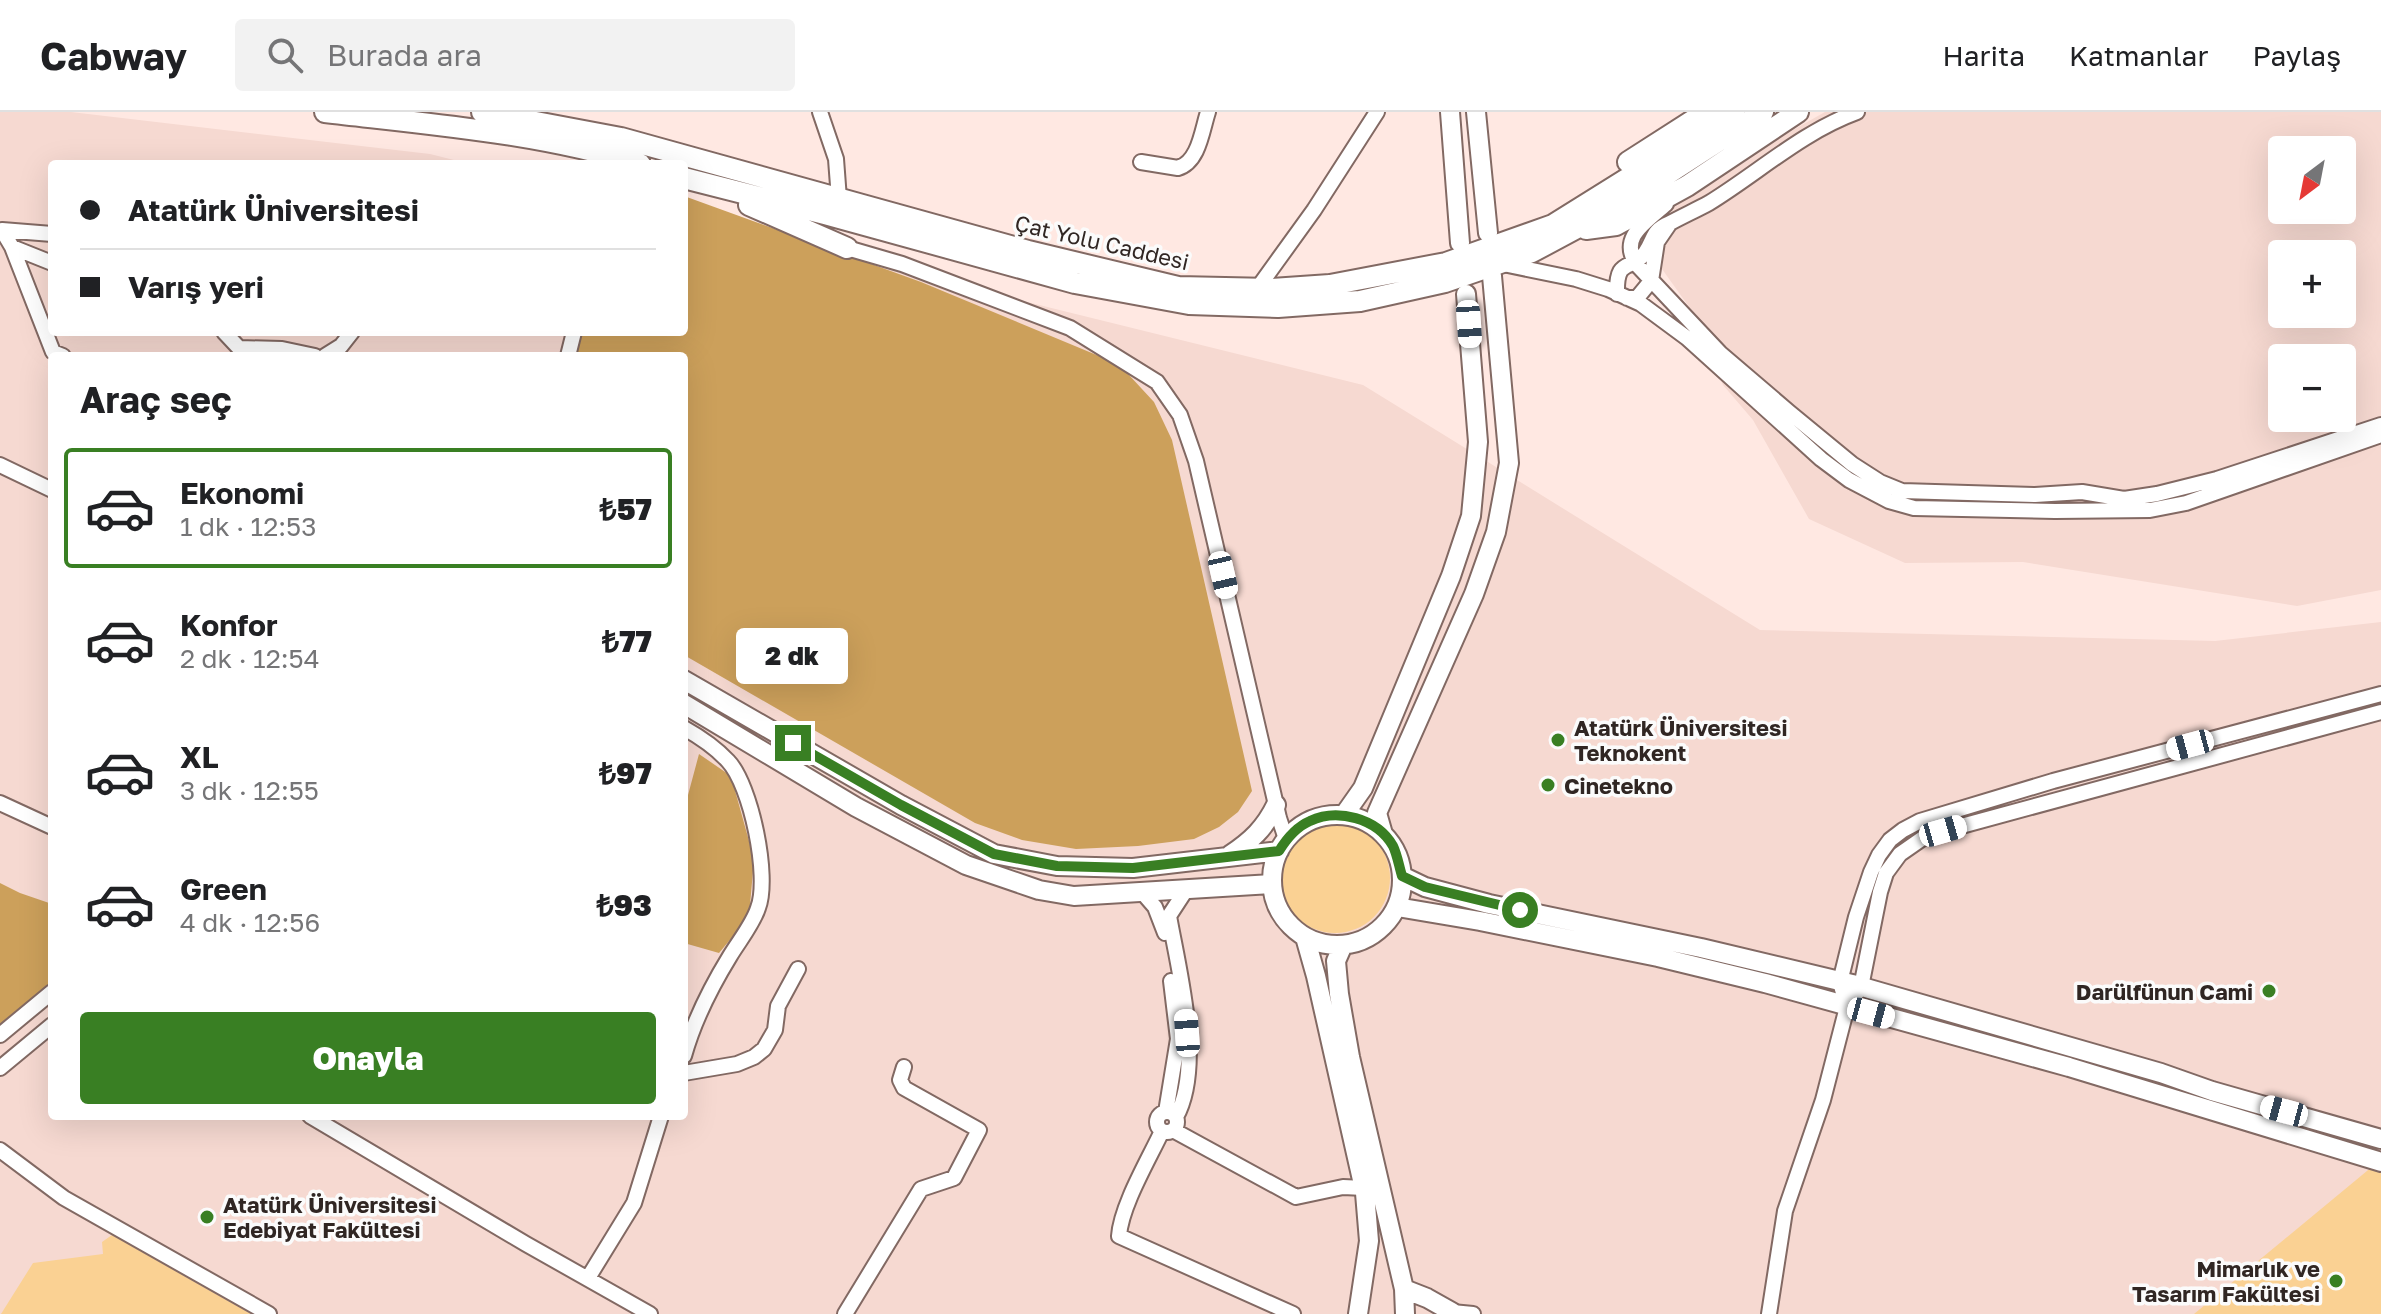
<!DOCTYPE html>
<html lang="tr">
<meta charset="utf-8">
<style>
:root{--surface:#fff;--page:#f2f2f2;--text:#202124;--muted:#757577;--line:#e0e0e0;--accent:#397f23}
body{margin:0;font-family:"Golos Text",sans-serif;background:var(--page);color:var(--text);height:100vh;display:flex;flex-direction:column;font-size:30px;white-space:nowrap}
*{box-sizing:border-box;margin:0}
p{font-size:26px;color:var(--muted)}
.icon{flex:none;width:44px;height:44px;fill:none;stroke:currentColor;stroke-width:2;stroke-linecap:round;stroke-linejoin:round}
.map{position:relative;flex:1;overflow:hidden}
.sheet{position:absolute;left:48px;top:240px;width:640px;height:768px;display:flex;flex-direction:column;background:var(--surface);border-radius:8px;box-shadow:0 8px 32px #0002}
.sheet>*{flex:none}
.banner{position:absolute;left:48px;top:48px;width:640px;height:176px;border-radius:8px;box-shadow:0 8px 32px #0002;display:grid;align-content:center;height:176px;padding:0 32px;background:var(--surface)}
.needle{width:52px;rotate:212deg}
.fabs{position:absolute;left:2268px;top:24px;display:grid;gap:16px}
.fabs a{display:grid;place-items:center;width:88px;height:88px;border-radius:8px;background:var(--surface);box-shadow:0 8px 32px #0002;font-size:40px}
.end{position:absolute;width:36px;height:36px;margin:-18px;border:10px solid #397f23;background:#fff;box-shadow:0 0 0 4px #fff}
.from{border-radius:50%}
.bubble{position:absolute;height:56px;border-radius:8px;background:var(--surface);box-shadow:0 8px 32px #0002;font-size:26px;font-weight:800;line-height:56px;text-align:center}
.car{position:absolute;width:24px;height:48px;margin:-24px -12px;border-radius:10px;box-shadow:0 0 6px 2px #0007;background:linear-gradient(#fff 24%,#345 0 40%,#fff 0 76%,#345 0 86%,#fff 0)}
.banner b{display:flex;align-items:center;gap:28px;height:76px;font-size:30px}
.banner b+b{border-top:2px solid var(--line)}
.banner i{width:20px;height:20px;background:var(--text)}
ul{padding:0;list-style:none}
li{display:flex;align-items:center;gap:24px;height:120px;margin:0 16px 12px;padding:0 16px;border:4px solid transparent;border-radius:8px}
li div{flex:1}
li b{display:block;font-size:30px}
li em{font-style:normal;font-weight:800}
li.on{border-color:var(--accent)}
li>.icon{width:72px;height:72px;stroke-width:1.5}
h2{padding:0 32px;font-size:36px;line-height:96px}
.button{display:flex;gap:16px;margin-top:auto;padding:16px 32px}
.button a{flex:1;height:92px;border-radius:8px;background:var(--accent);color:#fff;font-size:32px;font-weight:800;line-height:92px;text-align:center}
header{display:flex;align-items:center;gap:48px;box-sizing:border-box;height:112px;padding:0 40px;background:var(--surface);border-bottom:2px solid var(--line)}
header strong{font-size:38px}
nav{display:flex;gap:44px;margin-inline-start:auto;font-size:28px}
.search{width:560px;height:72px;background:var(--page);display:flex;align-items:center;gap:20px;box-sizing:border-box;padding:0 28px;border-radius:8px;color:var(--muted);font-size:30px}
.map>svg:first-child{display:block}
.built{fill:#f6d9d1;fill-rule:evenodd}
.green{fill:#fad193}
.forest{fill:#cca05b}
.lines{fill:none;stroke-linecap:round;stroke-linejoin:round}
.minor-casing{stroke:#826963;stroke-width:18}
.major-casing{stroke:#826963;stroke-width:22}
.highway-casing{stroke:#826963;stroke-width:24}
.minor{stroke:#fff;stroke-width:14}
.major{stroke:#fff;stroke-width:18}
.highway{stroke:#fff;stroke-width:20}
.route{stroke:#397f23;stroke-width:10}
.poi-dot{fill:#397f23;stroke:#fbfbfb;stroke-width:3}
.labels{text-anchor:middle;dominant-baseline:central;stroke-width:7;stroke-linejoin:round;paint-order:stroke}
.street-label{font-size:22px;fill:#302623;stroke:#fbfbfb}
.poi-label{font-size:22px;font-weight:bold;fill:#302623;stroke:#fbfbfb;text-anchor:start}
</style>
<header>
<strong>Cabway</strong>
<div class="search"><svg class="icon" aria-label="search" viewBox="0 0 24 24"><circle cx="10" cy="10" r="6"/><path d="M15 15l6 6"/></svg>Burada ara</div>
<nav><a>Harita</a><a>Katmanlar</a><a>Paylaş</a></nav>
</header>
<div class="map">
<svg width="2381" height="1202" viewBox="0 0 2381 1202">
<rect width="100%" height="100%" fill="#ffe8e2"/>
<path class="built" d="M0,0h71l359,42 40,10h-418v168h632v-115l679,168 397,245 455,11 166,-19v692h-2381zM52,244h632v760h-632z
M1825,0h556v478l-84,16 -274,-44 -118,1 -96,-44 -56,-99 -30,-35 -31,-74 -30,-42 3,-67zM2282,38h60v60h-60zM2282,142h60v60h-60zM2282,246h60v60h-60z"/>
<path class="green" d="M1280 766a55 55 0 1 1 110 0a55 55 0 1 1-110 0Z
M2379,1049l2,1v152h-187z
M112,1123l139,79h-250l32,-51 70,-9 -1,-12z"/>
<path class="forest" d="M684,84l237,86 190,79 18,14 25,27 18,38 80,351 -14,21 -19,15 -25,12 -56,7 -62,3 -54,-9 -47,-17 -291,-168v-299h-110l4,-24h106z
M699,642l32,22 23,83 -5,58 -30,36 -35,-10v-133z
M0,771l20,10 32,11v78l-52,42z"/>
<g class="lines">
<defs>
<path id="minor" d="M820,0l16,47 3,40
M1141,50l37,6c21,-6 24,-38 30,-56
M1666,92c-20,18 -49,34 -28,62l82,87 69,59 63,52 28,18 22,9 133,4 47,-3 42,7 33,-5 60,-15 164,-54
M1670,111c13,-7 26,-13 39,-20 49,-30 93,-71 148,-91
M52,122l-50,-4 10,17 41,105 10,4
M12,135l40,16
M847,136l55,16 168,64 87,54 23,33 16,46 83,357 7,21
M1503,152l73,15 32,10 33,15 46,34 134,121 28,21 40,21 25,7 141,3 95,-1 36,-7 195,-68
M1257,177l57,-79 63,-98
M1617,182c-1,-38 14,-22 28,-41 10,-15 6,-22 25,-30l-13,19 -6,39 -14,17h-10
M224,220l15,16 43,1 33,7
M325,244l16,-10 11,-14
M568,244l6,-24
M0,353l52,25
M684,616c16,9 32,20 44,33 23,24 42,116 30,147 -5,16 -19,33 -28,48 -19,31 -36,64 -46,100
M0,691l52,24
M1142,780l13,15 10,26
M1847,895l-7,-25 16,-65 15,-45 8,-17 11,-15 13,-10 17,-9 133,-40 328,-87
M0,923l52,-43
M0,956l52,-43
M684,961l53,-9 17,-7 10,-8 11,-19 3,-24 20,-37
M1157 1010a10 10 0 1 1 20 0a10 10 0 1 1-20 0Z
M1166,1000l12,-73 -7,-58
M310,1004l216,128 124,70
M1176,1005c28,-51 3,-145 -7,-201l17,-26
M1173,1018l123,67 47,-10 21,1
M1162,1019c-13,28 -41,75 -43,105l174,78
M0,1038l64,48 205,116
M588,1166l46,-75 27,-87
M1452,1200l21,2
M845,1202l76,-125 33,-11 25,-48 -75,-42 -4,-8 4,-13
M1769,1202l16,-103 38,-111 24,-93 14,-20 19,-95 6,-19 14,-19 23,-16 20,-7 438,-119"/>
<path id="major" d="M1450,0l10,131
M1476,0l12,121
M684,568l217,125 93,49 63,12 76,2 146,-17
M684,592l172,103 110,58 73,25 35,6 198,-12
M1344,703l19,-27 88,-212 20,-60 7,-74 -12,-148
M1272 768a65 65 0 1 1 130 0a65 65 0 1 1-130 0Z
M1383,722l-6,-21 97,-219 22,-62 13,-69 -17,-187
M1230,743c21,-14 35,-27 46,-50
M1402,764l23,11 64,17 212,44 151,36 309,89 51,18 169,48
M1397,795l83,14 178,36 107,26 304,84 312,95
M1305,825l11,39 49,217 4,48 -11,73
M1343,833l-7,16 3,33 11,63 54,232 1,25
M1404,1177l23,9 25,14"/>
<path id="highway" d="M325,0c103,12 216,21 315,52
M482,0l139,26 407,113 150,36 94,2 58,-4 116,-22 107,-38 181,-113
M1628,50l78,-50
M684,66l141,36 250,69 114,21 89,3 82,-6 85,-19 87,-30 86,-46 145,-94
M749,93l98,43
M1586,117l30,-4 71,-39 111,-74"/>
</defs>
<use href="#minor" class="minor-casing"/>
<use href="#major" class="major-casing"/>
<use href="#highway" class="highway-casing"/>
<use href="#minor" class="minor"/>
<use href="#major" class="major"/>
<use href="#highway" class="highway"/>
</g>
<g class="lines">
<path class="route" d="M793,631l108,62 93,49 63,12 76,2 146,-17c8,-13 17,-24 31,-30 27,-13 67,-3 83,25 4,8 6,20 9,30l23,11 95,23"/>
</g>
<g class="poi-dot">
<circle cx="1558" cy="628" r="8"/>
<circle cx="1548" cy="673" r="8"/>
<circle cx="2269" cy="879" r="8"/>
<circle cx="207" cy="1105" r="8"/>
<circle cx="2336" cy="1169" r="8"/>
</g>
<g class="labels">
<g class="street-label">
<text transform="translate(1102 130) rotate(13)">Çat Yolu Caddesi</text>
</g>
<g class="poi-label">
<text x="1574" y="615">Atatürk Üniversitesi<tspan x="1574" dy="25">Teknokent</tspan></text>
<text x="1564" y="673">Cinetekno</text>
<text x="2253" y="879" text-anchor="end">Darülfünun Cami</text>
<text x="223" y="1092">Atatürk Üniversitesi<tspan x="223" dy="25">Edebiyat Fakültesi</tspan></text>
<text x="2320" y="1156" text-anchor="end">Mimarlık ve<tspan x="2320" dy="25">Tasarım Fakültesi</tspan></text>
</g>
</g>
</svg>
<div class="fabs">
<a><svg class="needle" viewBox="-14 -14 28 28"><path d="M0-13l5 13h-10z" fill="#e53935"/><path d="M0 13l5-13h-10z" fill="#757577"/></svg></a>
<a>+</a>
<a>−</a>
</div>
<i class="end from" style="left:1520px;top:798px"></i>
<i class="end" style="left:793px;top:631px"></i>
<div class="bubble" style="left:736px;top:516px;width:112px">2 dk</div>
<i class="car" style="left:1469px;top:212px;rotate:176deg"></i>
<i class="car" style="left:1223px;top:463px;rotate:167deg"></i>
<i class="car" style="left:2190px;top:633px;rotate:255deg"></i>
<i class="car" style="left:1943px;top:719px;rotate:74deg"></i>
<i class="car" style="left:1871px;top:901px;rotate:105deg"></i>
<i class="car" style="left:1187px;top:921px;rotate:356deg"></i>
<i class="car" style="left:2284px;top:999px;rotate:285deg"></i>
<div class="banner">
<b><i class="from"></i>Atatürk Üniversitesi</b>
<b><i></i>Varış yeri</b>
</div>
<section class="sheet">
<h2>Araç seç</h2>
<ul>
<li class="on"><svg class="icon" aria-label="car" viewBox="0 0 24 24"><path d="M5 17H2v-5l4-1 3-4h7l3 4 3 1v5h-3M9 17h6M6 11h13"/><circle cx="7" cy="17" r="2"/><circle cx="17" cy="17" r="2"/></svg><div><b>Ekonomi</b><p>1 dk · 12:53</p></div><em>₺57</em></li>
<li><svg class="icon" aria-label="car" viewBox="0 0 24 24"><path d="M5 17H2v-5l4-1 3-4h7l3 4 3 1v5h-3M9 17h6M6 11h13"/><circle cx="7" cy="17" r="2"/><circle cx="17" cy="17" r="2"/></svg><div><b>Konfor</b><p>2 dk · 12:54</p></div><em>₺77</em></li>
<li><svg class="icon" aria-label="car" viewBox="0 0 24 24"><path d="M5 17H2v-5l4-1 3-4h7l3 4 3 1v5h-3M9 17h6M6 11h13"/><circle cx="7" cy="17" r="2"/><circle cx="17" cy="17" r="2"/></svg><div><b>XL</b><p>3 dk · 12:55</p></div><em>₺97</em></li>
<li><svg class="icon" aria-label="car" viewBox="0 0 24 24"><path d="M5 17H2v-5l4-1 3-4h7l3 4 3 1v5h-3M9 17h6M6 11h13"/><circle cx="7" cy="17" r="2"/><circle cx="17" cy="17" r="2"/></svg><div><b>Green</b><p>4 dk · 12:56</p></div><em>₺93</em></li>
</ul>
<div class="button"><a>Onayla</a></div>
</section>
</div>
